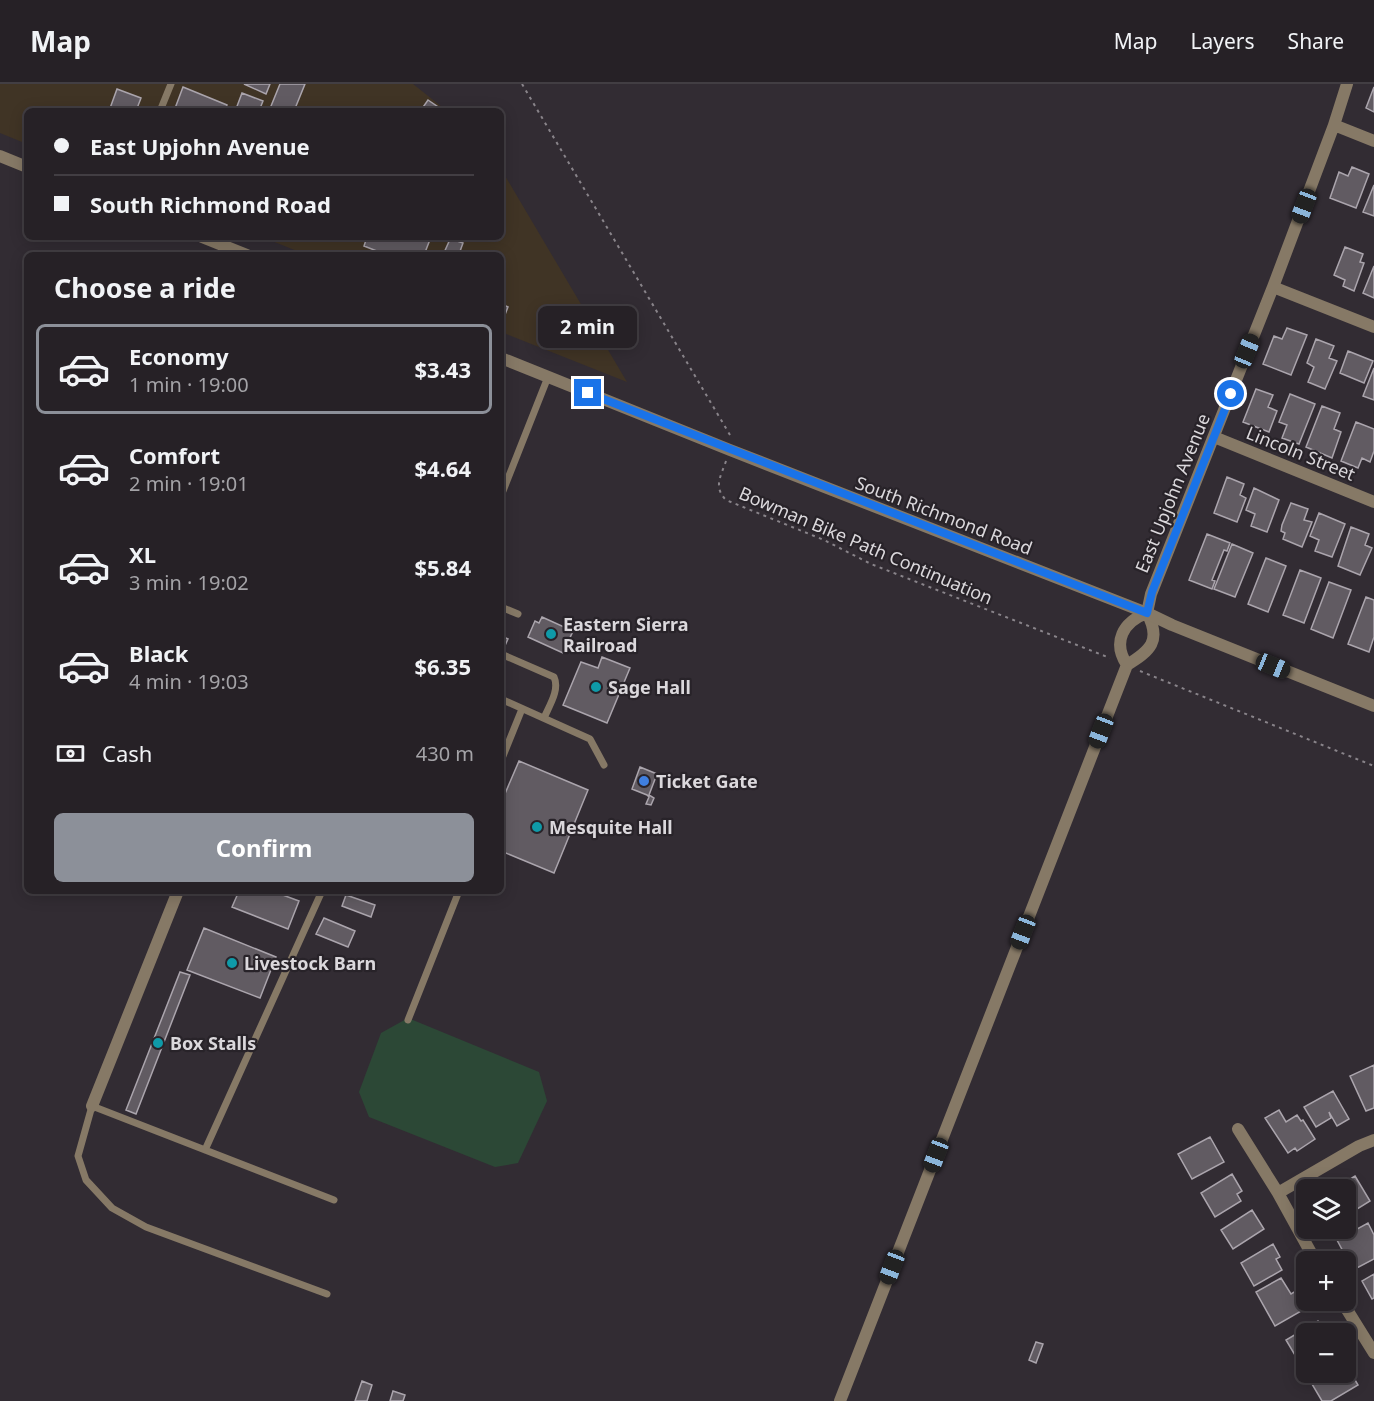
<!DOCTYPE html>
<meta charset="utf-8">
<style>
:root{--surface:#262126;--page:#322e32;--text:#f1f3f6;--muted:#a4a3a7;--line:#423e43;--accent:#8c9099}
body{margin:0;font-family:"Noto Sans",sans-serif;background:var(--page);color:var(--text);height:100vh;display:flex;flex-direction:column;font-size:22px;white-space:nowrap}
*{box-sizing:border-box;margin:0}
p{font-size:20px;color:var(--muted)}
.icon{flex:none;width:33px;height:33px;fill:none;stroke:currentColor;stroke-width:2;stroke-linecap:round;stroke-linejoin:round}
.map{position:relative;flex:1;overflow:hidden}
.details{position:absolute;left:24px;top:168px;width:480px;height:642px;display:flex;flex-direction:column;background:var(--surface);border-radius:9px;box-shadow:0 3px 15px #0003,0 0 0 2px var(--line)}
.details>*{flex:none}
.hud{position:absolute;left:24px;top:24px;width:480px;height:132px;border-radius:9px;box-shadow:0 3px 15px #0003,0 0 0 2px var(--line);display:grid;align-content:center;height:132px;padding:0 30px;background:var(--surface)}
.fabs{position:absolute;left:1296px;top:1095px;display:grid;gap:12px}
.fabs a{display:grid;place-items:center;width:60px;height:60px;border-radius:9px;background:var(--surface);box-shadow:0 3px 15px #0003,0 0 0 2px var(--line);font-size:30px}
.end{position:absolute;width:27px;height:27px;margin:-14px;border:8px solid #1a73e8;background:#fff;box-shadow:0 0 0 3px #fff}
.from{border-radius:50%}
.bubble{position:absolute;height:42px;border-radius:9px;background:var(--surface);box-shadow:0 3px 15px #0003,0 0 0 2px var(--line);font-size:20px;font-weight:700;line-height:42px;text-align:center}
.car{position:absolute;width:18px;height:36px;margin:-18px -9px;border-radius:8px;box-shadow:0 0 4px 2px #0007;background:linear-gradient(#222 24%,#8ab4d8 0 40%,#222 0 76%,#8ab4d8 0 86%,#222 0)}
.hud b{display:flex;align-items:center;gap:21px;height:57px;font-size:22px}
.hud b+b{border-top:2px solid var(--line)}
.hud i{width:15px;height:15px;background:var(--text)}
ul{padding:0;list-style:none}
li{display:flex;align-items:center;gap:18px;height:90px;margin:0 12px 9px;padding:0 18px;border:3px solid transparent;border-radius:9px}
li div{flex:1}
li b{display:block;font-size:22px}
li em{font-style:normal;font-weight:700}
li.current{border-color:var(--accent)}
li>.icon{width:54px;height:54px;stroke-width:1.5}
h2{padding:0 30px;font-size:27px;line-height:72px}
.pay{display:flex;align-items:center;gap:15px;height:66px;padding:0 30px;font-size:22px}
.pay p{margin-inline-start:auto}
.button{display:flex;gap:12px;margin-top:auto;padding:12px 30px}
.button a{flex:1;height:69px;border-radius:9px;background:var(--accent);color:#fff;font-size:24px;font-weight:700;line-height:69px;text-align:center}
header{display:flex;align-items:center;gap:36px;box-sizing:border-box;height:84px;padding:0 30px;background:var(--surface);border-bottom:2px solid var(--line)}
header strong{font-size:28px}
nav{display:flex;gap:33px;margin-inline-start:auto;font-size:21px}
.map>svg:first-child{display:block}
.industrial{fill:#403425}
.green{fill:#2c4836}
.building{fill:#615b62;stroke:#aba5ad;stroke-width:1.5}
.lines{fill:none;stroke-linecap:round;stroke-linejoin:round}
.path{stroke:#89848a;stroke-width:2;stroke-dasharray:3 4.5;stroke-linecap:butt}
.service{stroke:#867966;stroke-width:7}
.minor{stroke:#867966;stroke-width:12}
.tertiary{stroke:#867966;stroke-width:12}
.route{stroke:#1a73e8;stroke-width:8}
.culture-dot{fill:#0f9aa8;stroke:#282329;stroke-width:2}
.shop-dot{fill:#3f7fe0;stroke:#282329;stroke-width:2}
.labels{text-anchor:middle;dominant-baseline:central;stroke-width:4.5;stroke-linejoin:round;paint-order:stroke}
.street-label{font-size:18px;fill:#dbd8dc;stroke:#282329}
.poi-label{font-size:18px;font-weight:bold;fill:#dbd8dc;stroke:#282329;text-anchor:start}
</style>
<header>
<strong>Map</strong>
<nav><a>Map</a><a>Layers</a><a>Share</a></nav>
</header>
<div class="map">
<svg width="1374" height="1317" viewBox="0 0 1374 1317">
<rect width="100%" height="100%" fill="#322c33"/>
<path class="industrial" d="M0,0h413l34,27h-420v33l-27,-11z
M501,85l126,213 -126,-50v-77h-194l-45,-18h239z"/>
<path class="green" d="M408,934l131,54 8,29 -29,62 -23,4 -126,-50 -10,-25 22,-59z"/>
<path class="building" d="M244,0h26l-4,10z
M280,0h25l-11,27h-25z
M183,3l44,18 -2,6h-51z
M1374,3v25l-8,-4z
M117,5l24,9 -5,13h-27z
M242,9l21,8 -4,10h-26l2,-3 1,1z
M428,16l16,11 -23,-1z
M1352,83l17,7 -13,34 -26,-10 9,-26 9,4z
M1374,101v31l-11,-4z
M367,153h64l-7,18h-37l-23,-9z
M451,153h7l-1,4 6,2 -4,11 -6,-2 -2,3h-8z
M1345,163l18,7 -3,8 4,1 -10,28 -11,-5 2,-6 -11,-5z
M1374,182v32l-11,-5z
M501,220l7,3 -7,18z
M1287,244l20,7 -16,40 -28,-11 11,-28 8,3z
M1316,255l18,7 -5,12 8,3 -12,28 -17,-7 6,-15 -7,-4z
M1348,267l25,10 -9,22 -24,-10z
M1374,284v32l-11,-4z
M1256,305l17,6 -5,12 9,4 -8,21 -26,-10z
M1290,310l25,10 -16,40 -17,-6 5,-13 -8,-3z
M1322,322l18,7 -6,16 7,3 -9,26 -26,-11z
M1356,338l18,7v22l-4,11 -8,-4 -4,10 -17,-7z
M1227,393l17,7 -4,11 6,3 -9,24 -23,-9z
M1254,404l25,12 -12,32 -16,-6 4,-12 -9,-4z
M1291,419l17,6 -4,11 8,2 -10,25 -19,-8 2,-6 -4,-2 1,-6z
M1319,429l26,11 -13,33 -17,-6 4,-11 -9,-4z
M1351,443l18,7 -4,11 7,3 -12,27 -22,-9z
M1207,450l23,9 -3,8 -3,-1 -12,30 3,1 -3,8 -23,-9z
M1232,460l21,9 -18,44 -21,-8z
M1266,474l20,8 -18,46 -20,-8z
M1300,486l21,8 -17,45 -21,-8z
M1329,498l22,8 -18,48 -22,-9z
M1366,513l8,3v37l-5,15 -21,-8z
M542,533l31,14 -10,22 -35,-16 7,-16 4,2z
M501,552l7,3 -5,11h-2z
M602,573l28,11 -23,55 -44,-18 18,-43 17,6z
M519,677l69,29 -34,83 -53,-22v-48z
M640,683l17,7 -8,21 5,3 -3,7 -5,-1 3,-7 -2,-2 -15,-6z
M239,807h33l27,10 -11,28 -56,-22z
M346,811l29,10 -4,12 -29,-11z
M324,834l31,13 -7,16 -32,-13z
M204,844l72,29 -16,41 -73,-28z
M180,888l10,3 -54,139 -10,-4z
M1374,981v43l-8,3 -16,-35z
M1333,1007l16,28 -12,7 -8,-14 2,6 -15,9 -12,-20z
M1279,1026l7,12 11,-7 4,6 2,-1 12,19 -18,12 -2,-3 -7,5 -23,-35z
M1210,1053l14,25 -32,17 -14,-25z
M1232,1090l10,17 -5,3 4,7 -26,16 -14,-24z
M1355,1092l15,25 -24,15v-26h-14z
M1252,1126l12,19 -31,20 -12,-19z
M1368,1139l6,12v24l-21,11 -16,-30z
M1273,1160l7,13 -4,2 6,11 -28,16 -13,-23z
M1374,1190v24l-2,1 -10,-18z
M1281,1194l10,16 10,-6 9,18 -35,20 -19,-34z
M1318,1237l7,13h-19v30l-4,3 -16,-27z
M1036,1258l7,2 -7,19 -7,-3z
M1348,1284l10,17 -27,16h-9l-16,-27 40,-2v-3z
M362,1297l10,4 -5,16h-12z
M393,1307l12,4 -2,6h-13z"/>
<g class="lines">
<path class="path" d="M522,0l208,351
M726,377c-5,15 -13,26 0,39l98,40 47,24 239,94
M1140,587l234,95"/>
<path class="service" d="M160,27l11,-27
M501,412l47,-119
M501,523l17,7
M501,570l53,23c6,13 -5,29 -10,41
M501,615l89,40 14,26
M501,677l21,-52
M408,936l51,-129
M205,1066l117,-259
M327,1210l-181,-67 -34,-19 -26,-28 -8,-24 14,-50 242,94"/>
<path class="minor" d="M1334,41l40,16
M1273,203l101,40
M1214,353l160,65
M1147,529l4,-19 122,-307 61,-162 13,-41
M1127,581c-15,-23 -4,-43 20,-52
M92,1022l86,-215
M1238,1045l40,64 38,69
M1278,1109l81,-47 15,-6
M1341,1216l33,53
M840,1317l287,-736c23,-14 35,-24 20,-52"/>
<path class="tertiary" d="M0,72l27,11
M202,153l45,18
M501,274l229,92 417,163 25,12 202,81"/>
</g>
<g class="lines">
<path class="route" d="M588,309l559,220 5,-21 79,-198"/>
</g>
<g class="culture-dot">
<circle cx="551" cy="550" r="6"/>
<circle cx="596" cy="603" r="6"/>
<circle cx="537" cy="743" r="6"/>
<circle cx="232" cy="879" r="6"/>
<circle cx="158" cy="959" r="6"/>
</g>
<circle class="shop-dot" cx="644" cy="697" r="6"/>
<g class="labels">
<g class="street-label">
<text transform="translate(1301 369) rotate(22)">Lincoln Street</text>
<text transform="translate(1172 409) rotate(-68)">East Upjohn Avenue</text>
<text transform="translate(944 431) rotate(21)">South Richmond Road</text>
<text transform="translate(866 461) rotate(23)">Bowman Bike Path Continuation</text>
</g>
<g class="poi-label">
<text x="563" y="540">Eastern Sierra<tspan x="563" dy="21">Railroad</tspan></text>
<text x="608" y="603">Sage Hall</text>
<text x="656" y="697">Ticket Gate</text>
<text x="549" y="743">Mesquite Hall</text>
<text x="244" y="879">Livestock Barn</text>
<text x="170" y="959">Box Stalls</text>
</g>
</g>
</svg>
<div class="fabs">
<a><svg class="icon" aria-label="layers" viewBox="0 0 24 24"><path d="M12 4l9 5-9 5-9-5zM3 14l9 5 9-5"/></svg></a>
<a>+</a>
<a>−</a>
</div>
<i class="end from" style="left:1231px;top:310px"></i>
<i class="end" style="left:588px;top:309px"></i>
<div class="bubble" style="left:538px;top:222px;width:99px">2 min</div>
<i class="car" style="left:1304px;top:122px;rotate:201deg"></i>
<i class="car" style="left:1247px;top:267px;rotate:22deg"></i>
<i class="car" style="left:1273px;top:582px;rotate:112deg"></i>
<i class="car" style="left:1101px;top:647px;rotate:201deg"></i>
<i class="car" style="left:1023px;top:848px;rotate:201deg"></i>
<i class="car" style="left:936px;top:1071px;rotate:201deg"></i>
<i class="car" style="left:892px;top:1183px;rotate:201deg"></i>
<div class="hud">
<b><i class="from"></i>East Upjohn Avenue</b>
<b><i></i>South Richmond Road</b>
</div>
<section class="details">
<h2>Choose a ride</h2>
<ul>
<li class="current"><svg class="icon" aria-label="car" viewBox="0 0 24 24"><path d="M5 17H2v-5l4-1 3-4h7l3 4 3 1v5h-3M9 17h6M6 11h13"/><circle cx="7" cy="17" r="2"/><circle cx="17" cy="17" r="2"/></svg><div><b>Economy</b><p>1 min · 19:00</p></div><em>$3.43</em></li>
<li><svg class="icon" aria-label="car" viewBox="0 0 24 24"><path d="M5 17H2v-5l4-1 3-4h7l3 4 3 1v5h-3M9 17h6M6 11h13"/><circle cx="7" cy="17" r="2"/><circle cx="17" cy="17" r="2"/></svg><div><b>Comfort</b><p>2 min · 19:01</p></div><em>$4.64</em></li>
<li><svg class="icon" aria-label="car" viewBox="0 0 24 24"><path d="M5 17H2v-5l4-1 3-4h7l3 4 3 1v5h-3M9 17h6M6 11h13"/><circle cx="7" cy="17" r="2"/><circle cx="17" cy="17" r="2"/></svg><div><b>XL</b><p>3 min · 19:02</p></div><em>$5.84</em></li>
<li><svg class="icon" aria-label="car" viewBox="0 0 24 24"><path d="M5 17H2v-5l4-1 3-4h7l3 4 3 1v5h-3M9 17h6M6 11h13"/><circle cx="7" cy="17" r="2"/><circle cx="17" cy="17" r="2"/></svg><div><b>Black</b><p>4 min · 19:03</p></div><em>$6.35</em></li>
</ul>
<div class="pay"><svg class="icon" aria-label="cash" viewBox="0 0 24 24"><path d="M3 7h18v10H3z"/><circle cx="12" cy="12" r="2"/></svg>Cash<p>430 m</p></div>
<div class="button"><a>Confirm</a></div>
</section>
</div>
